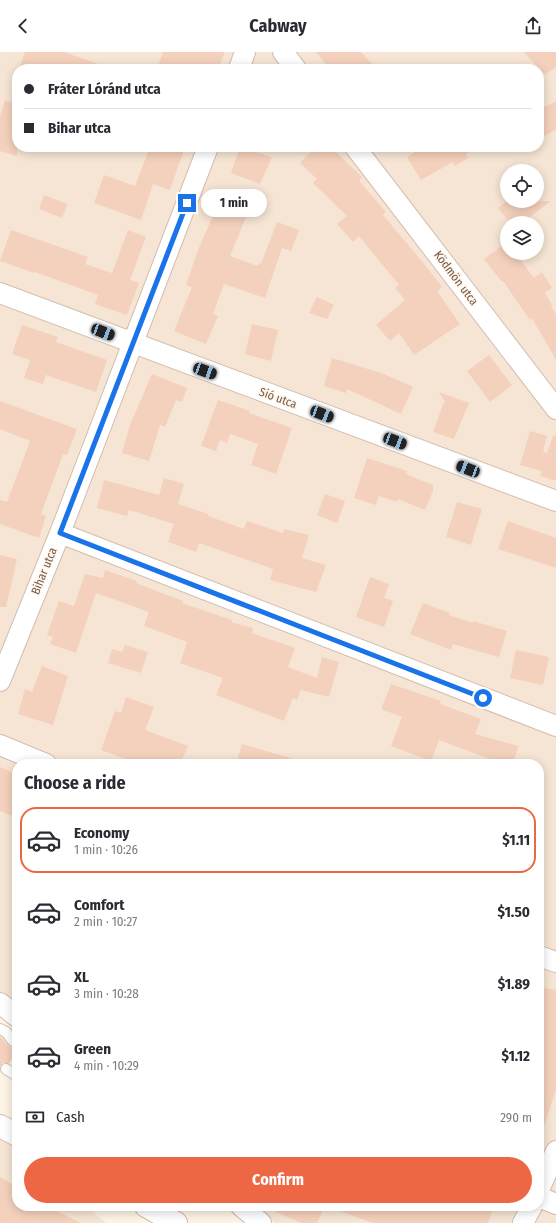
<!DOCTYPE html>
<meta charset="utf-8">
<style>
:root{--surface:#fff;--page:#f2f2f3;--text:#2b2b33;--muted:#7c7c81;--line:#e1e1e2;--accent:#ed6745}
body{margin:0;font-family:"Fira Sans Condensed",sans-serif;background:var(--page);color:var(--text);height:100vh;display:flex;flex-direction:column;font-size:15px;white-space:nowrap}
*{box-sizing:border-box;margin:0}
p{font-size:13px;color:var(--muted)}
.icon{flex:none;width:22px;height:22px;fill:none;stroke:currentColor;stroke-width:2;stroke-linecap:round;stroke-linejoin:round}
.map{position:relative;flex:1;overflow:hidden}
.sheet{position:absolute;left:12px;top:707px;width:532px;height:452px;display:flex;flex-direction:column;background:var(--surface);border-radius:16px;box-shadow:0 2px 10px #0003}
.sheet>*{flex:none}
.top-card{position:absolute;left:12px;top:12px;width:532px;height:88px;border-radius:16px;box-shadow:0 2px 10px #0003;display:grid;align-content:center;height:88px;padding:0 12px;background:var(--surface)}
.fabs{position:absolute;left:500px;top:112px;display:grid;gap:8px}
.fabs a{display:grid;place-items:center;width:44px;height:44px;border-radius:50%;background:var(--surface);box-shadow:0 2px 10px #0003;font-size:20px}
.end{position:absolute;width:18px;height:18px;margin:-9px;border:5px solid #1a73e8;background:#fff;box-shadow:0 0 0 2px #fff}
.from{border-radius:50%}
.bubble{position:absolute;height:28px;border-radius:14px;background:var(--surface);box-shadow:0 2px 10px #0003;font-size:13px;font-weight:700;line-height:28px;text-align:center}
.car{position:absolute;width:12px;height:24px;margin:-12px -6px;border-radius:5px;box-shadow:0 0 3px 1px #0007;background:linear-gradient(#222 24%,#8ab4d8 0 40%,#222 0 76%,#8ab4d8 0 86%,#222 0)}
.top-card b{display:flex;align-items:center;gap:14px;height:38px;font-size:15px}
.top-card b+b{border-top:1px solid var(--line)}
.top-card i{width:10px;height:10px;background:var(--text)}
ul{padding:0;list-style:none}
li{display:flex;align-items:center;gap:12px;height:66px;margin:0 8px 6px;padding:0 4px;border:2px solid transparent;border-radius:16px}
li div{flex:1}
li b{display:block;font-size:15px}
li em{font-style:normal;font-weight:700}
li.current{border-color:var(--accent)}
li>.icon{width:36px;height:36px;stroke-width:1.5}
h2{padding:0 12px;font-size:18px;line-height:48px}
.pay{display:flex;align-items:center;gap:10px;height:44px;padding:0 12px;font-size:15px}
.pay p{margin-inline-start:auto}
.primary-button{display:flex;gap:8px;margin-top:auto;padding:8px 12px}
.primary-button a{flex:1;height:46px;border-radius:24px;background:var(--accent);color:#fff;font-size:16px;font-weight:700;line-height:46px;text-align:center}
header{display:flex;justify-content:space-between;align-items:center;height:52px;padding:0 12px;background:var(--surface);font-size:18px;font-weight:700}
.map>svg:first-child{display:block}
.residential{fill:#f6e5d4;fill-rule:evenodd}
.building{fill:#f4d1bc}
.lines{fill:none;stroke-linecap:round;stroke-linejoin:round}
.lane-casing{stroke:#d2bdae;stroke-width:12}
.street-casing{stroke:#d2bdae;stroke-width:22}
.secondary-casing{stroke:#d5bdab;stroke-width:24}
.lane{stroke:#fff;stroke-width:10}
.street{stroke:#fff;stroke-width:20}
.secondary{stroke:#fff;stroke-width:22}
.route{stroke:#1a73e8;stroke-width:5}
.labels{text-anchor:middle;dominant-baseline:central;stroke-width:3;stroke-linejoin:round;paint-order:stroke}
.street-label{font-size:12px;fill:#785949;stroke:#fff8ed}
</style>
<header><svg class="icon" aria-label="back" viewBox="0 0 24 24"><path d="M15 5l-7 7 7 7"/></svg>Cabway<svg class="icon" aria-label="share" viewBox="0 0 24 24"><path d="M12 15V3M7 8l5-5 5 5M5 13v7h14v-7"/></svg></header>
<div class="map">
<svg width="556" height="1171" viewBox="0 0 556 1171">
<rect width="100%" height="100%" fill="#fdf4e6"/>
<path class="residential" d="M0,0h556v1171h-281l-20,-17h284v-442h-522v245l-17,-14zM17,17h522v78h-522zM507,119h30v30h-30zM507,171h30v30h-30z
M0,1083l17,14v57h69l20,17h-106z"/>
<path class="building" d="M25,0h39l42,15 -1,2h-86z
M163,0h62l-7,17h-61z
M316,0h45l16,17h-47z
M524,0h32v15l-11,8z
M5,48l12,4v52l-17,-5v-35z
M556,49v29l-12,6 -5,-10v-16z
M150,95h35l-15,43 -17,-6 -12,36 -47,-17 10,-28 31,11z
M240,95l32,10 -12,27 -29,-11z
M316,95h15l31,30 -3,4 27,31 -3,3 42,50 17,22 -5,4 23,33 -46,31 -15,-22 -9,8 -14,-16 29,-25 -10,-12 4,-3 -40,-49 -6,6 -16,-18 10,-8 -34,-33 4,-4 -17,-16z
M424,95h54l-12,7 2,4 -13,8 -2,-4 -32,18 -14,-23z
M44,143l24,9 -6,14 -23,-9z
M507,149h44l-29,22h-12l-12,-15z
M219,151l28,12 -17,41 28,10 1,-3 2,1 16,-42 22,8 -8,21 -9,-3 -17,50 -41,-14 -11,30 5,2 -12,28 -32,-13 18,-44 -6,-2 14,-40z
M11,178l77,27 -3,7 27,9 16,-43 18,7 -16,43 9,3 -12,32 -32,-11 3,-9 -63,-23 -1,1 -34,-12z
M507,190v11h8l19,25 8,-6 10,16 -7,5 7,12 -1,1 5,9v45l-24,-42 -2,2 -27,-39 -1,1 -18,-23z
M317,245l17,8 -7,14 -18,-6z
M252,272l26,6 -7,31 -26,-7z
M22,273l36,12 -2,5 51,18 -11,32 -50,-17 -3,9 -19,-6 6,-18 -18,-6z
M489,303l23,30 -22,17 -23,-31z
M332,306l52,16 29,13 -12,27 -54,-25 -1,4 -22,-7z
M152,322l35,14 -5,14 -6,-2 -11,27 -5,-2 -11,36 -27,-8 8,-28z
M439,340l30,11 -15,36 -21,-7 11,-30 2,1z
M218,348l32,11 -1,2 43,15 -16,46 -25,-9 7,-21 -28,-10 -3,9 -7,-3 -4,11 -15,-5z
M0,349l77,28 -10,26 -4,-1 -22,60 5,2 -7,22 -39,-14v-24l7,2 23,-61 -30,-12z
M530,379l17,5 -4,16 4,1 6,-17h3v45l-16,-5 2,-5 -22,-6z
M367,406l40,13 -1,3 27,11v6l-8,19 -27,-11 -1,3 -18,-6 -3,9 -22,-7z
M164,426l20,6 -6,20 30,10v2l36,13 3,-8 36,12 1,-4 25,6 -7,23 24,7 -10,27 -46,-12 3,-11 -74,-26 -3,9 -28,-10 6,-18 -45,-14 -2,6 -30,-8 7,-28 55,15z
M325,442l20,7 -8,22 -20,-8z
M457,450l25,7 -11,36 -25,-8z
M508,469l48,17v30l-58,-19z
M0,503l17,4 -11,48h-6z
M105,518l32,11 -1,2 47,18 -1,2 50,17 -1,2 22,6 -1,5 43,15 -7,19 29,11 5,-21 17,5 -10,35 -28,-7 -4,10 -4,-2 -9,23 -68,-26 7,-17 -43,-15 7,-21 -43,-16 5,-14 -53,-19 -20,60 -26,-9 3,-7 -6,-2 12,-34 15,5 11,-32 18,4z
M370,525l19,7 -5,14 9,3 -9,26 -28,-10z
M423,551l27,10 -1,2 24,8v-2l34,10 -8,26 -46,-13 -2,6 -41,-16z
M125,593l23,7 -7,21 -33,-10 4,-14 10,3z
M516,598l33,7 -6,28 -33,-7z
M42,614l26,10 -15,49 -35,-11 7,-25 7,3z
M391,632l50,17 -1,3 41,15 -6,15 43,12 -5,18h-25l2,-5 -51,-19 -8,21 -40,-15 11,-29 -21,-8z
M126,645l28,10 -9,23 43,16 -8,18h-41l-38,-14 14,-39 6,2z
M242,692l55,16v4h-61z
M0,715l17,7v31l-5,11 -12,-5z
M539,935l17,3v100l-14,42h-3v-76l4,-14 -4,-1z
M0,984l10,11 7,-1v4l-8,14 -6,-1 -3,4z
M0,1125l17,10v19h30l34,17h-81z
M263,1154h62l-8,17h-16z
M331,1154h163l-6,17h-115l-42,-15z"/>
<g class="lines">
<defs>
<path id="lane" d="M0,977l6,3 7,9
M6,1017l11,7"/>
<path id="street" d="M283,0l13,17
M239,17l6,-17
M355,95l201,262
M0,241l556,208
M60,481l496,193
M0,629l60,-148 148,-386
M0,693l46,19
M539,904l17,6
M0,951l17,14
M539,1138l17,-39
M539,1145l17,7
M241,1154l20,17
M523,1171l9,-17"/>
<path id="secondary" d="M0,1074l17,9
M146,1154l30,17"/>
</defs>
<use href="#lane" class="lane-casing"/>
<use href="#street" class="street-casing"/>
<use href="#secondary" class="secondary-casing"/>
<use href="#lane" class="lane"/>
<use href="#street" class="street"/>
<use href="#secondary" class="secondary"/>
</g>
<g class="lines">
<path class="route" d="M187,151l-127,330 423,165"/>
</g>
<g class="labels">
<g class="street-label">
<text transform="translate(456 226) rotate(53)">Ködmön utca</text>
<text transform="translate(278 346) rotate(20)">Sió utca</text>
<text transform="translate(44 519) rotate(-68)">Bihar utca</text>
</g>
</g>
</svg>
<div class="fabs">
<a><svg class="icon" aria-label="locate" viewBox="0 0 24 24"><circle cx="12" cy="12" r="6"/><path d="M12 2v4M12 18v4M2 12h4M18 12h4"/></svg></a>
<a><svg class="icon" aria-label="layers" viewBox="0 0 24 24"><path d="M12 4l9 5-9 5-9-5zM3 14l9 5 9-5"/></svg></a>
</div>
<i class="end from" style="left:483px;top:646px"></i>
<i class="end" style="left:187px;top:151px"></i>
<div class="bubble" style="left:201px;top:137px;width:66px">1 min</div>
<i class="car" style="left:103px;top:280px;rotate:111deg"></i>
<i class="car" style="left:205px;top:319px;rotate:110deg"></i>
<i class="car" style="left:322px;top:362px;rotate:111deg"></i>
<i class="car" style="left:395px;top:389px;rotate:111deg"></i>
<i class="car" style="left:468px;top:417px;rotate:291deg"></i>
<div class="top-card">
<b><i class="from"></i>Fráter Lóránd utca</b>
<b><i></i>Bihar utca</b>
</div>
<section class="sheet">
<h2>Choose a ride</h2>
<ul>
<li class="current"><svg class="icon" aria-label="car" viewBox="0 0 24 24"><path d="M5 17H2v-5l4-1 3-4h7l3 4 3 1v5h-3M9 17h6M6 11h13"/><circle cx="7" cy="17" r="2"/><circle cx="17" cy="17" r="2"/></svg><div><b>Economy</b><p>1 min · 10:26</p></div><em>$1.11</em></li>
<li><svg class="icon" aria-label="car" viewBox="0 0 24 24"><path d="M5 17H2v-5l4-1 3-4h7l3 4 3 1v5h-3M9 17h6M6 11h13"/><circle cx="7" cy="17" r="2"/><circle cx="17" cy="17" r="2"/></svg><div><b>Comfort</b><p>2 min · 10:27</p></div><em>$1.50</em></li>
<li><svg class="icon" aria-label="car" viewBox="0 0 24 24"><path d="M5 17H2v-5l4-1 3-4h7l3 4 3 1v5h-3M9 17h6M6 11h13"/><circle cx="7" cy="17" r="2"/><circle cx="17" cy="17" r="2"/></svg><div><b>XL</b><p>3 min · 10:28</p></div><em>$1.89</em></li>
<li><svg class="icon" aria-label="car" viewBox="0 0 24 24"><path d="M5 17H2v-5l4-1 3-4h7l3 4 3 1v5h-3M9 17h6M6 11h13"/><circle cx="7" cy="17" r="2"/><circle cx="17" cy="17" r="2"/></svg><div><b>Green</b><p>4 min · 10:29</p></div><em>$1.12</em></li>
</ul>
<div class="pay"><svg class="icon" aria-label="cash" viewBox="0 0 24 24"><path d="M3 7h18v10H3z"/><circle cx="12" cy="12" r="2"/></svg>Cash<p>290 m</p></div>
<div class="primary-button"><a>Confirm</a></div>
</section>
</div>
